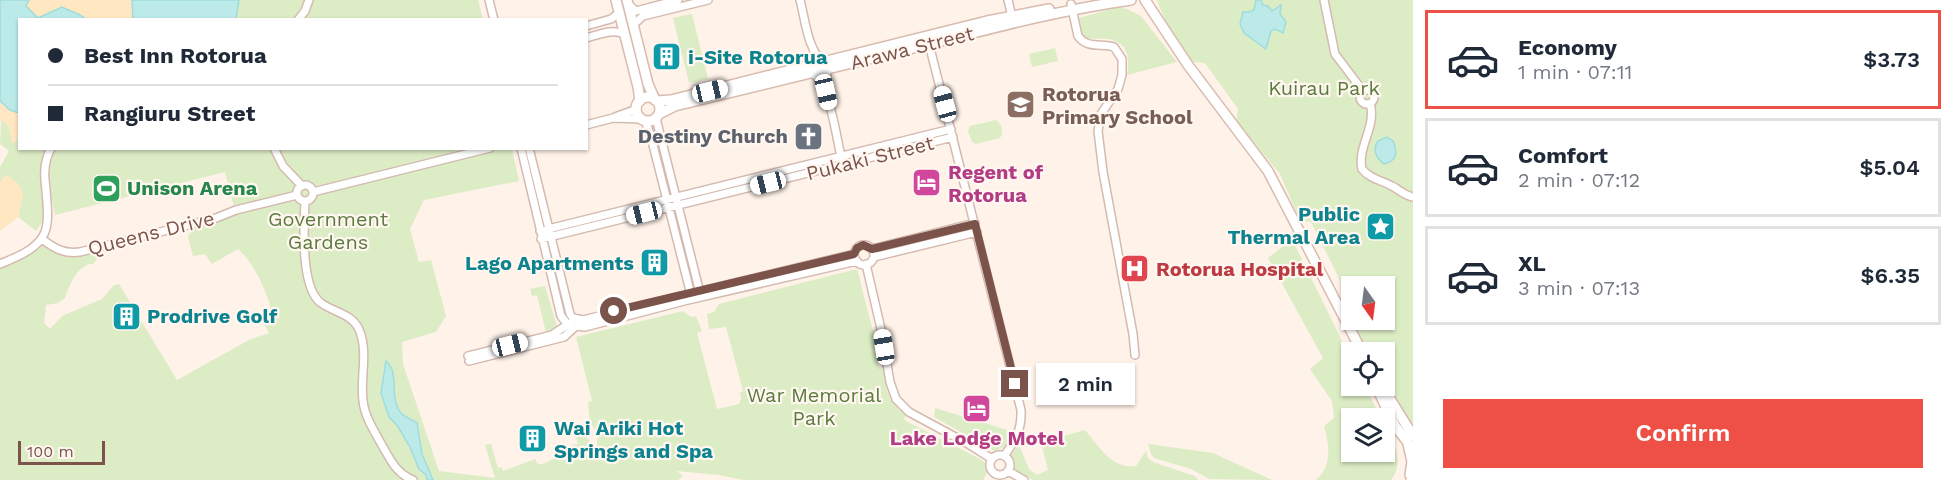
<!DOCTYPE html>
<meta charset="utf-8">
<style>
:root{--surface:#fff;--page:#f2f2f3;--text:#1f2937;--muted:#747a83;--line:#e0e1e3;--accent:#ef5046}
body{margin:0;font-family:"Work Sans",sans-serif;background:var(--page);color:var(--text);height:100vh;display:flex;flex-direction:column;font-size:22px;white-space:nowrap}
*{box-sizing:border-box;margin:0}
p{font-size:20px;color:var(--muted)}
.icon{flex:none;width:33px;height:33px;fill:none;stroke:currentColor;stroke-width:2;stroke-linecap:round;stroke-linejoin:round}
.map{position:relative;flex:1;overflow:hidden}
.drawer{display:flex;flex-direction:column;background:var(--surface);width:540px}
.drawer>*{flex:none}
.guide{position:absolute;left:18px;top:18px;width:570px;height:132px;border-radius:0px;box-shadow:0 2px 4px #0004;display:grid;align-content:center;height:132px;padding:0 30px;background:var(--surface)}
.needle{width:39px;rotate:166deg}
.tools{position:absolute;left:1341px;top:276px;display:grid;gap:12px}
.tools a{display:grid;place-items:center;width:54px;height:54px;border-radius:0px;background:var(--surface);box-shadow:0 2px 4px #0004;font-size:30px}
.scale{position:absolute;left:18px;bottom:15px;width:87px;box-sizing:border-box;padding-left:6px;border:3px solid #7b534a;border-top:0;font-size:16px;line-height:21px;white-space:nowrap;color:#7b534a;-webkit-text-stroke:4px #fff7f0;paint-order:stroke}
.end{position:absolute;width:27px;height:27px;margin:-14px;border:8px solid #7b534a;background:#fff;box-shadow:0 0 0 3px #fff}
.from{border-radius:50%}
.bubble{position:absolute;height:42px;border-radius:0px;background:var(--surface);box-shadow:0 2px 4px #0004;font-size:20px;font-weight:600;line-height:42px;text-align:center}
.car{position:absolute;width:18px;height:36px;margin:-18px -9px;border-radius:8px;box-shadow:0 0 4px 2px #0007;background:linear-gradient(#fff 24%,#345 0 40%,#fff 0 76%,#345 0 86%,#fff 0)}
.guide b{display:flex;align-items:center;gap:21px;height:57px;font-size:22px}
.guide b+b{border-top:2px solid var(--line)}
.guide i{width:15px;height:15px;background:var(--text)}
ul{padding:10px 0 0;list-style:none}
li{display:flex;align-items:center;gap:18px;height:99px;margin:0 12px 9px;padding:0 18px;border:3px solid var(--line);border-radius:0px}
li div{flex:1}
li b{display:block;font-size:22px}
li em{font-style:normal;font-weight:600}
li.on{border-color:var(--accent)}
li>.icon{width:54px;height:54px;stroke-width:1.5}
.cta{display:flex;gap:12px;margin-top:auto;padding:12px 30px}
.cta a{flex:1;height:69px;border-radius:0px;background:var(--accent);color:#fff;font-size:24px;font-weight:600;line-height:69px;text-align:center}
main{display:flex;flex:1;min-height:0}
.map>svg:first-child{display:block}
.green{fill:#dcedc5;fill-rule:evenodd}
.sand{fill:#ffe7c2}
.water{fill:#bbeae9;stroke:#a0dcdc;stroke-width:1.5}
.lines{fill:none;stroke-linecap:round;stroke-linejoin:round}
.minor-casing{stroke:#d4bab0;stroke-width:10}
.secondary-casing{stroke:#d9bbaf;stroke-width:12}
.minor{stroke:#fff;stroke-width:7}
.secondary{stroke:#fff;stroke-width:9}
.route{stroke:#7b534a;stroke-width:8}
.labels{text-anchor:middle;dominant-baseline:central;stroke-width:4.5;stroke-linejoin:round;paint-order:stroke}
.street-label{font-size:20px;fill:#7b534a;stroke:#fff7f0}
.culture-label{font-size:20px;font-weight:bold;fill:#0d838f;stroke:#fff7f0;text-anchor:start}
.park-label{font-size:20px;fill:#5a7b3e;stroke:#fff7f0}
.education-label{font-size:20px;font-weight:bold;fill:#785e54;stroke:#fff7f0;text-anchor:start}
.worship-label{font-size:20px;font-weight:bold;fill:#5b616d;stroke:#fff7f0;text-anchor:end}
.hotel-label{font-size:20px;font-weight:bold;fill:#b23c85;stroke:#fff7f0;text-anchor:start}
.leisure-label{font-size:20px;font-weight:bold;fill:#27864d;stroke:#fff7f0;text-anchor:start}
.health-label{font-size:20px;font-weight:bold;fill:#be3a42;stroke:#fff7f0;text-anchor:start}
</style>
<main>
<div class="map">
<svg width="1413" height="480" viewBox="0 0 1413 480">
<rect width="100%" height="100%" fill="#fef2e9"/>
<path class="green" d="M132,0h346l5,19h-348z
M1157,0h256v427l-28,-45 -1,-30h-16l-29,-54 8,-4 -36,-72 -11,-1 -20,-47 -44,-53 2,-12 -33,-46 -12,-1c-15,-20 -28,-38 -36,-62zM1352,286h32v34h-32z
M1118,7l9,2 14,7 36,46 -50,13c3,-13 2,-31 -15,-35 -9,-3 -19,1 -29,-3l-4,-19z
M692,14l16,65 -19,4 -16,-65z
M1055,48l3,13 -26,6 -3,-13z
M1,120l7,5 7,18 4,-10 1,15 27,1 -4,3 -1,43 7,17 -13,19 -18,-14 5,-22 -17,-20 -6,8v-16l9,-16 -9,-7z
M996,120c6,3 8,13 4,18l-24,6 -4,-2 -4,-11 2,-5z
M55,149h457l7,32 -95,19 -14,29 9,33 12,-2 15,56 -10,16 -34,10 1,22 36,107 56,7 -10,-33 6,-1 7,24 4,-1 1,4 32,-12 3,5c8,1 11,-4 18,-6 6,-2 13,-1 19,-3l-3,-10 6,-1 -3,-10 3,-1 -1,-4 12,11 3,14h4l2,-21 -8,-10 -2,-21 4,-1 -16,-64 107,-26 8,6 5,-1 6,15 -5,2 20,76 22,-5 2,-5 -1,-7 3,-1 -17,-64 -17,2 -2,-15 7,-2 5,-8 138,-35 16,62 5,35 6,5c1,19 6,32 22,44l-2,5 76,39 5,4 2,9 -4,8h-239l-25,-5 -42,-4 6,5 -5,4h-678v-212l45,-23c16,13 32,12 52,8l1,4 -5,7c-15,-1 -24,22 -28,34l-7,5 -12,2 -2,18 6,6 12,-13 40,-17 12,-14 5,-1 58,96 72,-40 20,-7 -10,-19 11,-6v-4c-8,-21 -15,-39 -32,-55l-26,15 -7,-10 -12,2 -5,-19 4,-9 41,-12 1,-9 -9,-35 -170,43c-4,-22 -14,-48 0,-66z
M1292,239l59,120 1,27h13l16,32h-29v34h32l1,-27c9,18 20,36 6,55h-75c17,-14 13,-36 8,-54l10,-8 -2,-17 -22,-32 13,-11 -55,-100z
M545,286l12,40 -3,4 -8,3 -9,-38 -5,1 -2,-7z
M935,408l79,24c-3,11 -10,17 -20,19l-60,-34z
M1085,430c14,16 27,40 51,36l10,-15 2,7 5,4 42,14 3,4h-165l-18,-10 -5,-14 9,-11 10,24 8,6 11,-5 -7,-28z
M1148,444l65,9 59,27 -63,-1 -18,-10 -37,-11 -3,-4z"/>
<path class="sand" d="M29,0h103l1,19h2h-49l-6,-4 -42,3 -13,-12z
M0,101l10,9 9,3v20l-4,10 -3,-1 -4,-17 -8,-5z
M6,175l13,9 4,11 -5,22 -18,14v-48z"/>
<path class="water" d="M0,0h29l-3,6 12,12 24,-11 18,8 6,4 -66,1 -1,93 -9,-3 -10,-9z
M132,0h107l-3,19 -101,1 -2,-1z
M1256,0h5l2,5 5,1 4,5 9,-6 -1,9 6,8 -3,11 -8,-4 -4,2 -5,18 -22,-16 -4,-9 3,-12h6l5,-2z
M1387,137l6,4c5,12 4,20 -9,23 -8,-6 -12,-15 -6,-23z
M386,361c14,11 3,36 14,51 3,4 12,8 17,11l5,31 11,26h-6l-1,-5 -7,-6 -9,-22 -13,-22 -8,-8 -8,-24z"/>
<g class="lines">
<defs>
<path id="minor" d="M489,0l5,20
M800,0c5,18 8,54 25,63
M1008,0l5,21
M1324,0l11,54 28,37
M1071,4l7,32c9,13 23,7 36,11l8,12v16l-4,14 -17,25 -3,17 5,41 30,162 2,21
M629,5l7,6 42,-11
M298,20l7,-9 4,-11
M633,25l10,-9 65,-16
M586,26l25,-7 8,-6
M586,38c12,-3 27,-10 38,-4
M928,40l93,370c1,20 -6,31 -17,46
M813,73c18,16 23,64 29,88
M1360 97a7 7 0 1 1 14 0a7 7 0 1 1-14 0Z
M826,91l1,-21
M1370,103c7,24 -13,43 -8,66 8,10 19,11 30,17 8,4 11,9 21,11
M615,117l22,-8
M656,118l44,175
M645,120l6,17 40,158
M586,125l27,-7 28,1
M274,148l9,18 19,20
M521,148l40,168 7,9 17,2 99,-26 173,-40
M529,148l41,166 3,4
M297 193a8 8 0 1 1 16 0a8 8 0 1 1-16 0Z
M313,192l177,-44
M305,201c-1,23 -5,87 16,102 14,10 33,11 39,29 8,21 0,47 3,69 2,17 12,31 20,46 8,14 14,27 30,33
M540,231l411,-102
M42,239c13,10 22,15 38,13l136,-34 20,-8 61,-15
M541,239l412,-102
M854 255a10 10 0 1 1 20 0a10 10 0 1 1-20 0Z
M872,249l103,-26
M874,257l103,-25
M0,264c53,-21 50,-32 45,-84 -1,-11 0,-21 6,-32
M866,264l15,65 9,53 6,17 13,13 61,33 22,14
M573,318l10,2 271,-66
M468,356l84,-21 18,-12
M469,361l95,-24 13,-12
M1407,444l4,18 -2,13
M990 465a10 10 0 1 1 20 0a10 10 0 1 1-20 0Z
M1008,471l16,9
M1410,480l3,-3"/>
<path id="secondary" d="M616,0l22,87 2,14
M627,0l21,84 7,16
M1145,0l43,65 80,106 94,181
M636 109a12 12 0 1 1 24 0a12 12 0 1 1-24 0Z
M657,101l14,-1 316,-79 62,-12
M659,114l16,-8c81,-20 162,-39 243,-59 71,-18 141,-37 213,-47
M1376,386l19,40 18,23
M1382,386l31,50"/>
</defs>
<use href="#minor" class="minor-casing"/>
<use href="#secondary" class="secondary-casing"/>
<use href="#minor" class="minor"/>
<use href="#secondary" class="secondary"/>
</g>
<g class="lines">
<path class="route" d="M614,311l240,-57 3,-6 6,-3 9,4 103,-25 40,160"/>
</g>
<defs>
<symbol id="building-square" viewBox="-11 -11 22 22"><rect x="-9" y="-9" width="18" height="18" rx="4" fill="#0f9aa8" stroke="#fff7f0"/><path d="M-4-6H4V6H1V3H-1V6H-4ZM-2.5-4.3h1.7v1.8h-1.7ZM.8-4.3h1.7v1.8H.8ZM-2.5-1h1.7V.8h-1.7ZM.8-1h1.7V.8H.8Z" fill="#fff"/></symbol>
<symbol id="school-square" viewBox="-11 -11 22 22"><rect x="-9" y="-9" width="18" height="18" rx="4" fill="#8d6e63" stroke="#fff7f0"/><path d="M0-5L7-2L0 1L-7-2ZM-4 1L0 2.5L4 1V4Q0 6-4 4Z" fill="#fff"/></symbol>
<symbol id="church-square" viewBox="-11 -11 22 22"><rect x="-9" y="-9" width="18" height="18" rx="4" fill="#6b7280" stroke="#fff7f0"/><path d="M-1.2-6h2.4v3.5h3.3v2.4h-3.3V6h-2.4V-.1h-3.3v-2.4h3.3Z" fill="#fff"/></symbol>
<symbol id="hotel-square" viewBox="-11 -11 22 22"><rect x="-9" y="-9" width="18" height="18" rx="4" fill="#d1479c" stroke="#fff7f0"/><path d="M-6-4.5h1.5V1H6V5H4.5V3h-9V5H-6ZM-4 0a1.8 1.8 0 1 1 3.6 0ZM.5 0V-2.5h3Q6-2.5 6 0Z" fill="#fff"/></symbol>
<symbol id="stadium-square" viewBox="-11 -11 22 22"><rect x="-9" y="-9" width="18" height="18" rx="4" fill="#2e9e5b" stroke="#fff7f0"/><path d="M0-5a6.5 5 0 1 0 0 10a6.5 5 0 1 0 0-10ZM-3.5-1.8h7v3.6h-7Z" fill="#fff"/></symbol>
<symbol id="sight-square" viewBox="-11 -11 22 22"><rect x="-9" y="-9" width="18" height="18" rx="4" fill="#0f9aa8" stroke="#fff7f0"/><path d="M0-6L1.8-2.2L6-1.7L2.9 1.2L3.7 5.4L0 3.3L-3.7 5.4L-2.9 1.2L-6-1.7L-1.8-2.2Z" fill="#fff"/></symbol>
<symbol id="hospital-square" viewBox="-11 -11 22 22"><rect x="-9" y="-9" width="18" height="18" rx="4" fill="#e0444e" stroke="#fff7f0"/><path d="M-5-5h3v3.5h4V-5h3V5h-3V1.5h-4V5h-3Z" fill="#fff"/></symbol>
</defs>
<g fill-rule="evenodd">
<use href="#building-square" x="650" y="40" width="33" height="33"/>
<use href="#school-square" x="1004" y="88" width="33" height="33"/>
<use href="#church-square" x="792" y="120" width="33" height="33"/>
<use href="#hotel-square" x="910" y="166" width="33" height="33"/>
<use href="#stadium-square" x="90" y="172" width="33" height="33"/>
<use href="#sight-square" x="1364" y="210" width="33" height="33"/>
<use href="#building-square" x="638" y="246" width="33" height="33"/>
<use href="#hospital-square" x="1118" y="252" width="33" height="33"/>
<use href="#building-square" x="110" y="300" width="33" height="33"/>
<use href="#hotel-square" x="960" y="392" width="33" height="33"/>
<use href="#building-square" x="516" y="422" width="33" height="33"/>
</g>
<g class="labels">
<g class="street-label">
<text transform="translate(912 48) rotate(-14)">Arawa Street</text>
<text transform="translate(870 158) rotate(-14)">Pukaki Street</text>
<text transform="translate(151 233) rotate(-14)">Queens Drive</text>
</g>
<g class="culture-label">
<text x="688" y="57">i-Site Rotorua</text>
<text x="1360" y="214" text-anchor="end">Public<tspan x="1360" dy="23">Thermal Area</tspan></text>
<text x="634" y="263" text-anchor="end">Lago Apartments</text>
<text x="147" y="316">Prodrive Golf</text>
<text x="554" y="428">Wai Ariki Hot<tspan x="554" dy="23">Springs and Spa</tspan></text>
</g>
<g class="park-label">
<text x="1324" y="88">Kuirau Park</text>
<text x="328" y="219">Government<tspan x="328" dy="23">Gardens</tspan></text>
<text x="814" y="395">War Memorial<tspan x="814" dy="23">Park</tspan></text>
</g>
<g class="education-label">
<text x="1042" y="94">Rotorua<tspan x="1042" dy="23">Primary School</tspan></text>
</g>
<g class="worship-label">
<text x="788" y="136">Destiny Church</text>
</g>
<g class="hotel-label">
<text x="948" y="172">Regent of<tspan x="948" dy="23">Rotorua</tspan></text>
<text x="977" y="438" text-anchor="middle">Lake Lodge Motel</text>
</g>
<g class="leisure-label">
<text x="127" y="188">Unison Arena</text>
</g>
<g class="health-label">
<text x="1156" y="269">Rotorua Hospital</text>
</g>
</g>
</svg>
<div class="tools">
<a><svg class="needle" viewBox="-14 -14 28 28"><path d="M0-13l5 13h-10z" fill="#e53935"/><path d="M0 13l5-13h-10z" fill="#747a83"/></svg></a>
<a><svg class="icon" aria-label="locate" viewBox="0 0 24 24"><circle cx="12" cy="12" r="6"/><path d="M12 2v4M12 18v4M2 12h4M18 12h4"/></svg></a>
<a><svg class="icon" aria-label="layers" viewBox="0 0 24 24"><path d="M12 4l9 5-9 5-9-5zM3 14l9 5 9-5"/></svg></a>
</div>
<div class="scale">100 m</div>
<i class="end from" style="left:614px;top:311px"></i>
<i class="end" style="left:1015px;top:384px"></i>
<div class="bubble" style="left:1036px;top:363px;width:99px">2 min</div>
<i class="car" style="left:710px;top:91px;rotate:77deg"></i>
<i class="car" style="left:826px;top:92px;rotate:167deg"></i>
<i class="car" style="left:945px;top:104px;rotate:345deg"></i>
<i class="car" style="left:768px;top:183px;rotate:256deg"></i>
<i class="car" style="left:644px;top:213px;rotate:256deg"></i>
<i class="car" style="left:510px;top:345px;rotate:76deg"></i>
<i class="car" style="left:884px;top:347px;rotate:351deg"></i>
<div class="guide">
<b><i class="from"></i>Best Inn Rotorua</b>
<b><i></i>Rangiuru Street</b>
</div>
</div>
<section class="drawer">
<ul>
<li class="on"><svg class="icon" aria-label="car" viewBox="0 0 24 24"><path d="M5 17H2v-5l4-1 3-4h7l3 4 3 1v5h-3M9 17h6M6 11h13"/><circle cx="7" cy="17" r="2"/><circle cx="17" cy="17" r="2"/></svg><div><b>Economy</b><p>1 min · 07:11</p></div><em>$3.73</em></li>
<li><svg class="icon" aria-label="car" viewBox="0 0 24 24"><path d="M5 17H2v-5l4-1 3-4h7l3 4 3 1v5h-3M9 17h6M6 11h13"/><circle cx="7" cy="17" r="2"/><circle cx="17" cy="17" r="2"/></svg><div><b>Comfort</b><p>2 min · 07:12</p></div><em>$5.04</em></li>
<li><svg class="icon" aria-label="car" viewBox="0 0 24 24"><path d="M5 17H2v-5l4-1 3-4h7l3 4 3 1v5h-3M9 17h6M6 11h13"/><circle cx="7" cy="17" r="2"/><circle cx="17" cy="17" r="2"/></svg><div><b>XL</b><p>3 min · 07:13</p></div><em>$6.35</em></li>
</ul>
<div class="cta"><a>Confirm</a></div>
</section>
</main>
